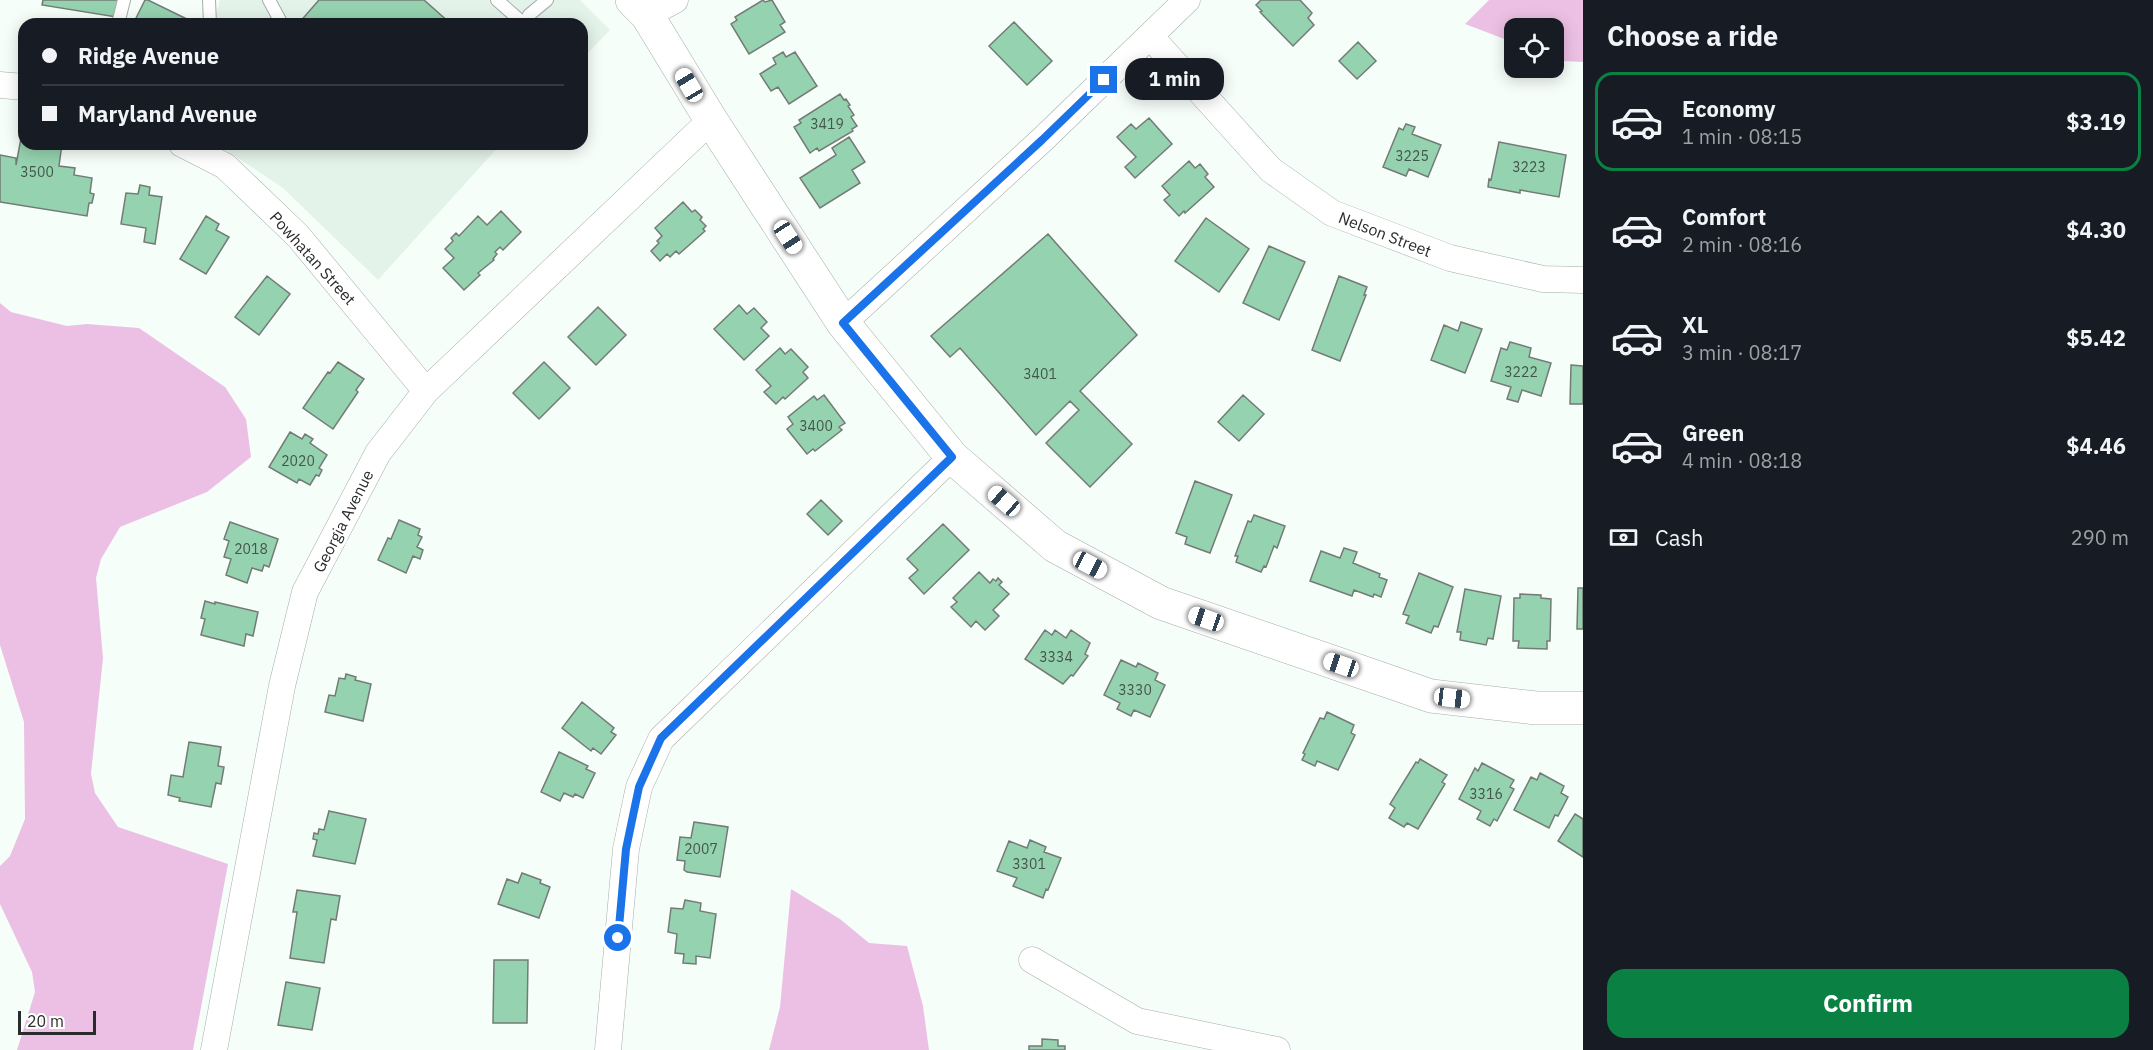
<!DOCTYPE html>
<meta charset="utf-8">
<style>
:root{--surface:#171b24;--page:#20242c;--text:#f1f3f6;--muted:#9ea1a6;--line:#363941;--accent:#0b8043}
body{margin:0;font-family:"IBM Plex Sans",sans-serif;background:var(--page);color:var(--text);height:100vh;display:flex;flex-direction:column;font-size:22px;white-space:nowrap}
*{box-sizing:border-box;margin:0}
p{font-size:20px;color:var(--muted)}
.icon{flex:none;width:33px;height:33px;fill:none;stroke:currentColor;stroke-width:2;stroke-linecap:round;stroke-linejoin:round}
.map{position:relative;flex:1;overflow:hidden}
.panel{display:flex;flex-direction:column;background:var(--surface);width:570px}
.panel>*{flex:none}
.hud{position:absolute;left:18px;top:18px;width:570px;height:132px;border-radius:18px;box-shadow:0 3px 15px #0003;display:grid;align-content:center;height:132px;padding:0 24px;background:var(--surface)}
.controls{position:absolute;left:1504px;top:18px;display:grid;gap:12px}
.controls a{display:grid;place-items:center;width:60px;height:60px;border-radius:12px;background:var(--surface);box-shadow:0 3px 15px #0003;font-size:30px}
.scale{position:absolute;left:18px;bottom:15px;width:78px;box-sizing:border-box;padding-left:6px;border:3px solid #292c2a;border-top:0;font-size:16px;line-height:21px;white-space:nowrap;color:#292c2a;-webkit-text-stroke:4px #fff;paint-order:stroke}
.end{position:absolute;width:27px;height:27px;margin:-14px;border:8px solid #1a73e8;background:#fff;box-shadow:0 0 0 3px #fff}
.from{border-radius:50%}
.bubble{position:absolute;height:42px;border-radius:18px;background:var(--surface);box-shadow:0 3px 15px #0003;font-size:20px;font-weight:800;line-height:42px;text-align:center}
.car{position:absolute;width:18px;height:36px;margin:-18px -9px;border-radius:8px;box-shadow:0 0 4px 2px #0007;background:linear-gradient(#fff 24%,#345 0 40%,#fff 0 76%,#345 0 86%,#fff 0)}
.hud b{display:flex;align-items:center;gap:21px;height:57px;font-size:22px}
.hud b+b{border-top:2px solid var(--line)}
.hud i{width:15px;height:15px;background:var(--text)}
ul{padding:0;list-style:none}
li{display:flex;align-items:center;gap:18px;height:99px;margin:0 12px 9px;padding:0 12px;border:3px solid transparent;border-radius:18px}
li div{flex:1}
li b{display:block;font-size:22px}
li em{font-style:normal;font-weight:800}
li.active{border-color:var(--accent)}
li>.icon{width:54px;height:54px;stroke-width:1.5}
h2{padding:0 24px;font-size:27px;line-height:72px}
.pay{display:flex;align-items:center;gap:15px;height:66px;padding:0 24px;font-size:22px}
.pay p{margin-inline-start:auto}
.cta{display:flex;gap:12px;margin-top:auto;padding:12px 24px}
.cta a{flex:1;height:69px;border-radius:18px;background:var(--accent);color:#fff;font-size:24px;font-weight:800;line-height:69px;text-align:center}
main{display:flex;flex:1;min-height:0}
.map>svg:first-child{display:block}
.built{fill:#e4f3e9}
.green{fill:#ecc0e4}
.building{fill:#95d2af;stroke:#747b76;stroke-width:1.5}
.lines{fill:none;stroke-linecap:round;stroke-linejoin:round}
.service-casing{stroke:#a6ada9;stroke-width:14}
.minor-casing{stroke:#a6ada9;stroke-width:27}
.primary-casing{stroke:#a6ada9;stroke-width:34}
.service{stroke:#fff;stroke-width:12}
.minor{stroke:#fff;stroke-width:26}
.primary{stroke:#fff;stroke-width:33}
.route{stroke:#1a73e8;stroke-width:8}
.labels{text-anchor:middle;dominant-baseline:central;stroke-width:6;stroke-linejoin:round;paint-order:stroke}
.number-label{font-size:14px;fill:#44564b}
.street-label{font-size:16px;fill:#292c2a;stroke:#fff}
</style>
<main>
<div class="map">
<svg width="1583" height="1050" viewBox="0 0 1583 1050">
<rect width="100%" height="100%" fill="#f6fef9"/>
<path class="built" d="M220,0h360l30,30 -28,29v-35h-369z
M217,144h284l-123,136 -95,-92z"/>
<path class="green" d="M1489,0h94v62l-21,-1 -8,-3v-30h-39v15l-50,-19z
M0,303l11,9 56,14 20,-2 52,4 86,59 21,32 5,38 -44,35 -87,35 -19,32 -5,19 7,80 -12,116 4,19 23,34 110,37 -35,186h-176l18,-58 -3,-20 -32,-68v-38l10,-10 15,-37 -1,-97 -24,-77z
M791,889l49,30 29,24 38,3 16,60 6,44h-160l11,-43z"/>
<path class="building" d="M43,0h76l-3,17 -74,-12z
M145,0h3l47,23 -53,1 1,-3 -7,-3z
M319,0h105l27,24h-153z
M763,0l2,2 7,-2 13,22 -5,3 5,7 -36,22 -18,-30 6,-4 -2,-3z
M1261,0h39l12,13 -4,5 6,7 -21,21 -33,-34 2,-1 -6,-6z
M1014,22l38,39 -25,24 -38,-39z
M1358,42l18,19 -19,18 -18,-18z
M783,52l3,5 9,-5 22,34 -28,18 -11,-17 -7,4 -11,-17 16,-10 -3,-6z
M840,94l4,6 2,-1 4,6 -2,1 6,9 -3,2 6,9 -5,3 1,2 -34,20 -2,-3 -7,5 -16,-26 7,-4 -2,-3z
M1149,118l23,26 -37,34 -10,-11 11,-10 -19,-20 14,-13 5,5z
M1406,124l9,3 -3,7 29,11 -13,32 -19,-8 -3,7 -23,-9 16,-39 4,2z
M22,133h2v11h38l-3,22 16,2 -1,7 18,3 -2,15 4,1 -2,9h-3l-2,13 -87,-14v-47l16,3v7z
M849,137l16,25 -13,8 8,13 -40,25 -20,-30 36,-23 -4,-7z
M1499,142l67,13 -7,42 -39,-7v3l-32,-6 1,-8 2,1z
M1189,161l6,7 5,-4 8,10 -3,3 9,10 -29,26 -1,-2 -5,5 -15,-16 6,-5 -8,-9z
M140,185l10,2 -1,8 13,2 -7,47 -11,-2 2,-14 -25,-4 5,-31 12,1z
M683,202l9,10 3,-2 7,7 -2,3 6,6 -3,3 2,2 -26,23 -3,-3 -6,6 -3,-3 -7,7 -9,-10 8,-8 -2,-2 5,-5 -7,-8z
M501,211l20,21 -18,18 -3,-3 -5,5 2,2 -4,5 1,1 -16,13 2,2 -16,15 -21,-22 11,-10 -9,-9 8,-8 -2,-3 5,-5 3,3 19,-20 9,9z
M206,216l13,8 -3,6 13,7 -23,37 -26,-15z
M1206,218l43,31 -30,43 -44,-31z
M1048,234l89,101 -57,56 52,53 -42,43 -44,-44 33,-33 -9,-9 -34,34 -76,-87 -10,9 -19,-21z
M1269,246l36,16 -26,58 -36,-17z
M267,276l23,18 -31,41 -24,-18z
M1339,276l28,11 -3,8h2l-26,66 -28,-11z
M739,305l8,9 7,-6 13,14 -6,6 8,8 -25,24 -30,-31z
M598,307l28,28 -30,30 -28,-28z
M1461,322l21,7 -17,44 -34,-13 13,-35 14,6z
M1510,342l21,6 -2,9 22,6 -10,33 -19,-6 -4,12 -11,-3 4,-12 -20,-6 10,-33 6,2z
M780,348l5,6 6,-5 17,18 -5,5 5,6 -23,21 -2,-2 -7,7 -12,-12 7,-6 -15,-16z
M338,362l26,17 -8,11 2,2 -25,37 -30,-21 25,-36 2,1z
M544,362l26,26 -31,31 -26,-26z
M1571,365l12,1v38h-13z
M824,395l21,28 -6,4 3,3 -27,21 -2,-2 -6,5 -20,-25 6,-5 -5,-7 26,-21 3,4z
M1243,395l21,19 -25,27 -21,-19z
M290,432l12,7 3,-5 8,5 -3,4 17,12 -8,13 3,2 -3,6 -3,-1 -6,10 -11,-6 -2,4 -28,-16z
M1195,481l37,14 -22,58 -25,-9 2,-7 -11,-4z
M821,500l21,21 -14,14 -21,-21z
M1254,515l31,11 -8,22 -3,-2 -8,21 -2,-1 -3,6 -25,-10 2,-6h-3l13,-35 3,1z
M399,520l21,9 -2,6 4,2 -5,10 6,3 -3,9 -7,-3 -7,17 -28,-13 10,-22 3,1z
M230,522l48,17 -9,28 -5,-2 -2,6 -10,-3 -5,15 -21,-8 5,-16 -7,-2 5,-16 -5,-2z
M943,524l26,26 -45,44 -15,-16 9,-8 -11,-11z
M1344,548l13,4 -4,11 27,11 -1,3 8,3 -6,17 -7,-3 -1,3 -19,-7 -2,6 -42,-15 11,-30 19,7z
M979,572l11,11 3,-4 3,2 2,-3 4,4 -3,3 10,9 -16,16 6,6 -14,14 -9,-9 -5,6 -20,-20 6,-5 -4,-4z
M1419,573l34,14 -15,40 -4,-1 -3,7 -25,-10 3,-7 -6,-2z
M1578,588h5v41h-6z
M1465,589l36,7 -8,43 -5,-1 -2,7 -26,-5 1,-8h-4z
M1520,594l21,1v3l10,1 -1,42h-3v8l-29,-1 1,-7h-6l1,-43h6z
M205,601l10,3v-2l43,10 -5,24 -7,-2 -2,12 -43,-11 4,-16 -4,-1z
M1045,630l7,5 3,-5 11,8 5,-8 19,13 -5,11 3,2 -15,20 -2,-1 -8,9 -38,-25z
M1121,660l15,7 2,-4 20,10 -3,7 10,5 -15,32 -16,-7 -3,6 -14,-7 3,-6 -16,-8z
M346,674l10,3 -1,3 16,4 -8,37 -38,-9 4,-17 6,1 4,-18 6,1z
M582,702l32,26 -3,4 5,3 -15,19 -8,-6 -2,3 -29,-23z
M1327,712l27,13 -3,8 4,2 -17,35 -21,-9 -2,5 -13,-6 3,-6 -2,-1 17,-35 4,1z
M189,742l32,5 -3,19 6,1 -3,17 -5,-1 -5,24 -32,-6 1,-3 -12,-3 3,-20 12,2z
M559,752l29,14 -2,3 9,4 -12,25 -8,-4 -2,3 -9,-4 -4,8 -19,-9z
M1420,759l27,16 -5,7 3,2 -27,45 -11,-6 -3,4 -15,-9 6,-10 -5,-4 26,-42 2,1z
M1482,763l32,17 -4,7 4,2 -17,32 -3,-2 -4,7 -13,-7 4,-8 -22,-12 16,-31 3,3z
M1540,773l24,13 -3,7 7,4 -10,19 -3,-1 -6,13 -35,-18 17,-33 6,3z
M329,811l37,8 -11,45 -42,-8 4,-16 -4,-1 1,-6 4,1 1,-5 5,1z
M1575,814l8,5v38l-25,-16z
M694,822l34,5 -8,50 -33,-5 -3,-2 1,-9 -8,-1 3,-23 11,1z
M1030,840l16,7 -2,5 17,6 -13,32 -2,-1 -3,9 -30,-12 4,-8 -20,-7 12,-30 18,7z
M522,873l19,7 -1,3 10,4 -11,31 -41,-14 9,-25 11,4z
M297,890l43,6 -4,24 -5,-1 -7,44 -34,-5 7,-46h-4z
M685,900l16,3 -1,8 16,3 -6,44 -14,-2v8l-13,-1 1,-9 -9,-1 2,-19 -9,-2 3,-24 12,1z
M494,960h34l-1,63h-34z
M286,982l34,6 -8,42 -34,-5z
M1042,1039l16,1v6h7v4h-36v-4h13z"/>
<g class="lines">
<defs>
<path id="service" d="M209,0l1,24
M269,0l13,24
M497,0l27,24
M118,24l6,-24
M525,24l4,-9 18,-15"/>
<path id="minor" d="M647,15l28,-15
M1150,36l121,134 61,43 118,45 93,21 40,1
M0,85l24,2
M182,144l43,22 73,70 128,155
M843,323l199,-183 145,-140
M1032,960l105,61 140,29
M214,1050l68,-364 23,-94 73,-139 48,-62 285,-271
M608,1050l18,-201 13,-62 22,-48 291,-282"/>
<path id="primary" d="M632,0l15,15 64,105 132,203 109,134 103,89 106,57 270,93 105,12h47"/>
</defs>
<use href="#service" class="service-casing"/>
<use href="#minor" class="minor-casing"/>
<use href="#primary" class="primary-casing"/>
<use href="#service" class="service"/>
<use href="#minor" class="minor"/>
<use href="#primary" class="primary"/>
</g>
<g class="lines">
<path class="route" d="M618,938l8,-89 13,-62 22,-49 291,-281 -109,-134 199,-183 62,-60"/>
</g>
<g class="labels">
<g class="number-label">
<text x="827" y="124">3419</text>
<text x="1412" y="156">3225</text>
<text x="1529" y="167">3223</text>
<text x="37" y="172">3500</text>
<text x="1521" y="372">3222</text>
<text x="1040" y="374">3401</text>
<text x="816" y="426">3400</text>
<text x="298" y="461">2020</text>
<text x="251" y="549">2018</text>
<text x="1056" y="657">3334</text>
<text x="1135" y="690">3330</text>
<text x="1486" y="794">3316</text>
<text x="701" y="849">2007</text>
<text x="1029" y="864">3301</text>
</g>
<g class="street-label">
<text transform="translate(1385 234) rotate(21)">Nelson Street</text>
<text transform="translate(313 258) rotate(48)">Powhatan Street</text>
<text transform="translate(343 521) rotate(-63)">Georgia Avenue</text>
</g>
</g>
</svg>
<div class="controls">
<a><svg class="icon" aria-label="locate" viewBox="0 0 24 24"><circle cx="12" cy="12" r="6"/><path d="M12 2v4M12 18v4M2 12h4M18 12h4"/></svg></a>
</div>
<div class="scale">20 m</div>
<i class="end from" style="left:618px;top:938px"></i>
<i class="end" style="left:1104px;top:80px"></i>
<div class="bubble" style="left:1125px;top:58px;width:99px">1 min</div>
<i class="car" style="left:689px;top:85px;rotate:329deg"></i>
<i class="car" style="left:788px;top:237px;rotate:147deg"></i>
<i class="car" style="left:1004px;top:501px;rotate:311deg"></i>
<i class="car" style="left:1090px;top:565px;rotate:118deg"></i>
<i class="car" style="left:1206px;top:619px;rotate:289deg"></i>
<i class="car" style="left:1341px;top:665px;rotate:289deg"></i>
<i class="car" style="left:1452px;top:698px;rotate:97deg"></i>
<div class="hud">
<b><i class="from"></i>Ridge Avenue</b>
<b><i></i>Maryland Avenue</b>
</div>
</div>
<section class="panel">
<h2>Choose a ride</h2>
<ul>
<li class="active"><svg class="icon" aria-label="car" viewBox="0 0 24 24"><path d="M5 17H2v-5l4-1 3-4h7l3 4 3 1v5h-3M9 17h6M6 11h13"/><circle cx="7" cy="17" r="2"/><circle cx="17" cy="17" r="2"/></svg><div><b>Economy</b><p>1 min · 08:15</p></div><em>$3.19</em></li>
<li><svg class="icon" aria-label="car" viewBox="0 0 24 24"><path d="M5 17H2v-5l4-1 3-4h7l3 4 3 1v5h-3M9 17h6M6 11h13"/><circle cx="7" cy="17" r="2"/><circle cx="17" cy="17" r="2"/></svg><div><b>Comfort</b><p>2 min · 08:16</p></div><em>$4.30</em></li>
<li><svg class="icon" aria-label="car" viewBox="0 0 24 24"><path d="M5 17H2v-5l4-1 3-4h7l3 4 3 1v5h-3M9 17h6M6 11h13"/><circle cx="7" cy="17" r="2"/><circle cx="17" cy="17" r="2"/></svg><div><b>XL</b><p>3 min · 08:17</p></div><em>$5.42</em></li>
<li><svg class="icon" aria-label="car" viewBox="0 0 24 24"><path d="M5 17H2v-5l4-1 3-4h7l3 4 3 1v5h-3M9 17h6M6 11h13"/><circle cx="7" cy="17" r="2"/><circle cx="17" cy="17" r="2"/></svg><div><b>Green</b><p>4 min · 08:18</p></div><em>$4.46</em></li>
</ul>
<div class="pay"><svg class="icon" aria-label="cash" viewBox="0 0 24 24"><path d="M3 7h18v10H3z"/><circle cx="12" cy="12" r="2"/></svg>Cash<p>290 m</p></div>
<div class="cta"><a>Confirm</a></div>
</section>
</main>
